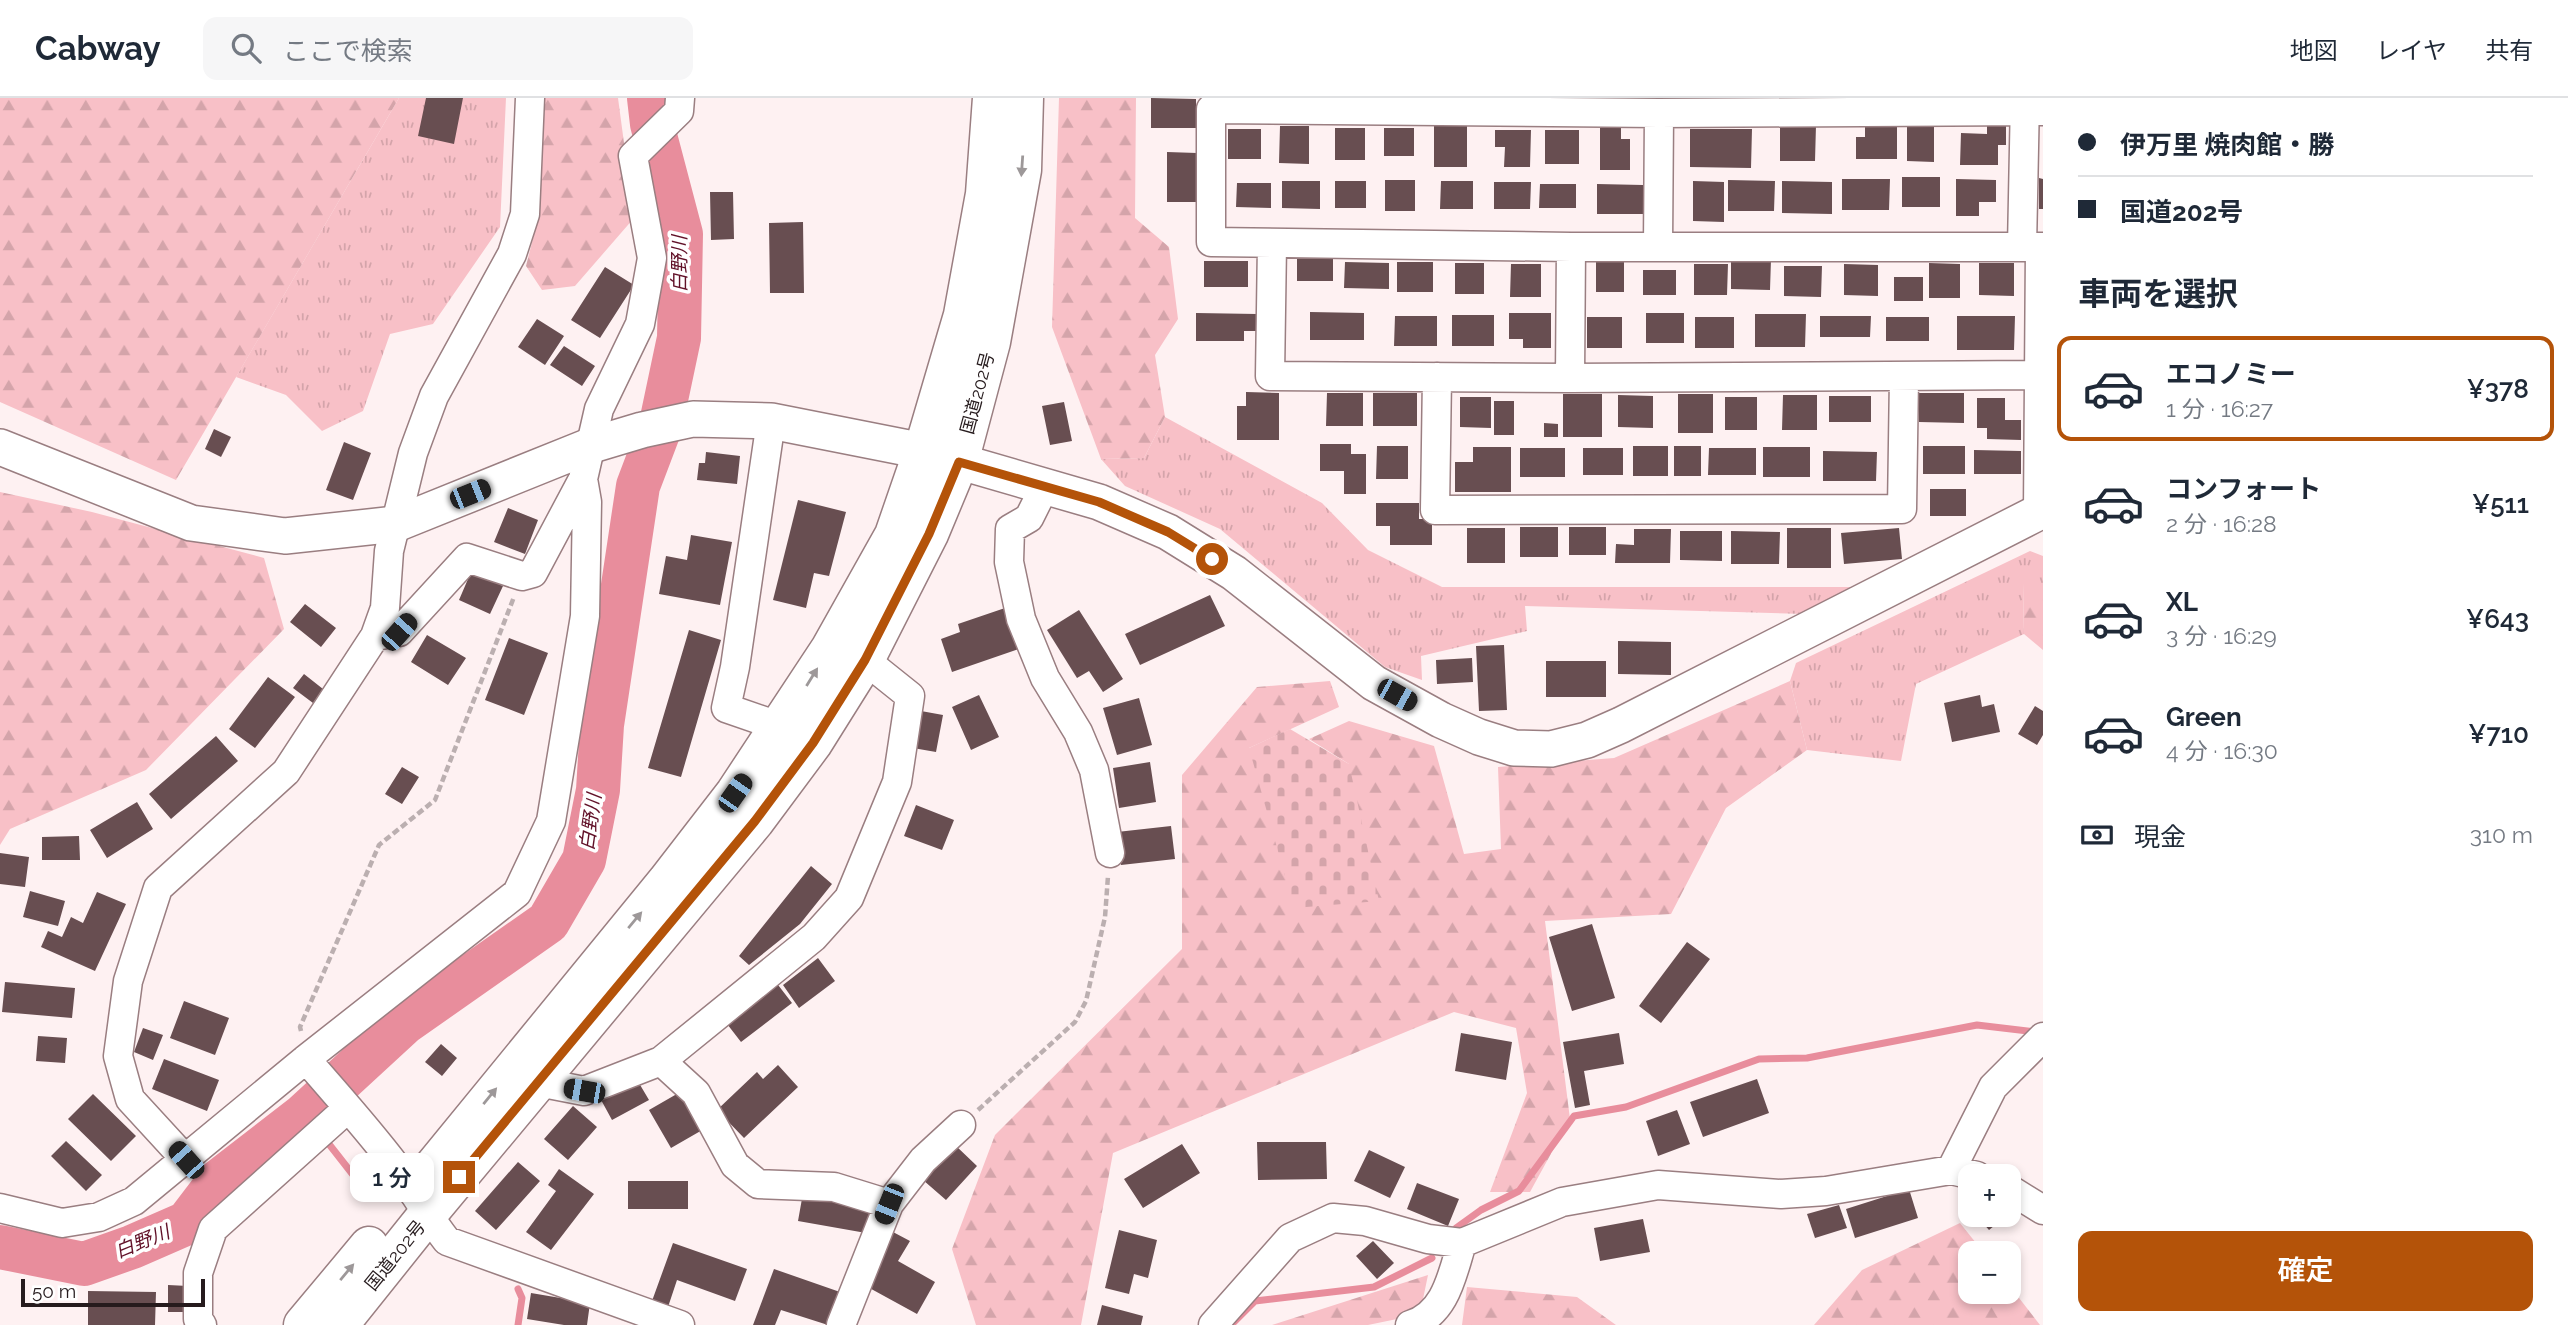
<!DOCTYPE html>
<html lang="ja">
<meta charset="utf-8">
<style>
:root{--surface:#fff;--page:#f6f6f7;--text:#1f2937;--muted:#747a83;--line:#e0e1e3;--accent:#b45309}
body{margin:0;font-family:Raleway,"Noto Sans JP",sans-serif;background:var(--page);color:var(--text);height:100vh;display:flex;flex-direction:column;font-size:26px;white-space:nowrap}
*{box-sizing:border-box;margin:0}
p{font-size:23px;color:var(--muted)}
.icon{flex:none;width:38px;height:38px;fill:none;stroke:currentColor;stroke-width:2;stroke-linecap:round;stroke-linejoin:round}
.map{position:relative;flex:1;overflow:hidden}
.drawer{display:flex;flex-direction:column;background:var(--surface);width:525px}
.drawer>*{flex:none}
.banner{display:grid;align-content:center;height:154px;padding:0 35px;background:var(--surface)}
.controls{position:absolute;left:1958px;top:1066px;display:grid;gap:14px}
.controls a{display:grid;place-items:center;width:63px;height:63px;border-radius:14px;background:var(--surface);box-shadow:0 4px 10px #0003;font-size:35px}
.scale{position:absolute;left:21px;bottom:18px;width:184px;box-sizing:border-box;padding-left:7px;border:4px solid #261b1d;border-top:0;font-size:19px;line-height:24px;white-space:nowrap;color:#261b1d;-webkit-text-stroke:5px #fff;paint-order:stroke}
.end{position:absolute;width:32px;height:32px;margin:-16px;border:9px solid #b45309;background:#fff;box-shadow:0 0 0 4px #fff}
.from{border-radius:50%}
.bubble{position:absolute;height:49px;border-radius:14px;background:var(--surface);box-shadow:0 4px 10px #0003;font-size:23px;font-weight:600;line-height:49px;text-align:center}
.car{position:absolute;width:21px;height:42px;margin:-21px -10px;border-radius:9px;box-shadow:0 0 5px 2px #0007;background:linear-gradient(#222 24%,#8ab4d8 0 40%,#222 0 76%,#8ab4d8 0 86%,#222 0)}
.banner b{display:flex;align-items:center;gap:24px;height:66px;font-size:26px}
.banner b+b{border-top:2px solid var(--line)}
.banner i{width:18px;height:18px;background:var(--text)}
ul{padding:0;list-style:none}
li{display:flex;align-items:center;gap:21px;height:105px;margin:0 14px 10px;padding:0 21px;border:4px solid transparent;border-radius:14px}
li div{flex:1}
li b{display:block;font-size:26px}
li em{font-style:normal;font-weight:600}
li.selected{border-color:var(--accent)}
li>.icon{width:63px;height:63px;stroke-width:1.5}
h2{padding:0 35px;font-size:32px;line-height:84px}
.pay{display:flex;align-items:center;gap:18px;height:77px;padding:0 35px;font-size:26px}
.pay p{margin-inline-start:auto}
.primary-button{display:flex;gap:14px;margin-top:auto;padding:14px 35px}
.primary-button a{flex:1;height:80px;border-radius:14px;background:var(--accent);color:#fff;font-size:28px;font-weight:600;line-height:80px;text-align:center}
header{display:flex;align-items:center;gap:42px;box-sizing:border-box;height:98px;padding:0 35px;background:var(--surface);border-bottom:2px solid var(--line)}
header strong{font-size:33px}
nav{display:flex;gap:38px;margin-inline-start:auto;font-size:24px}
.search{width:490px;height:63px;background:var(--page);display:flex;align-items:center;gap:18px;box-sizing:border-box;padding:0 24px;border-radius:14px;color:var(--muted);font-size:26px}
main{display:flex;flex:1;min-height:0}
.map>svg:first-child{display:block}
.grass{fill:url(#grass-tufts)}
.forest{fill:url(#forest-firs)}
.cemetery{fill:url(#cemetery-stones)}
.lines{fill:none;stroke-linecap:round;stroke-linejoin:round}
.stream{stroke:#e88d9c;stroke-width:7}
.river{stroke:#e88d9c;stroke-width:44}
.building{fill:#684e51}
.minor-casing{stroke:#9a7e81;stroke-width:31}
.tertiary-casing{stroke:#9a7e81;stroke-width:38}
.trunk-casing{stroke:#9a7e81;stroke-width:41}
.path{stroke:#bbafb0;stroke-width:4.5;stroke-dasharray:7 3.5;stroke-linecap:butt}
.minor{stroke:#fff;stroke-width:28}
.tertiary{stroke:#fff;stroke-width:35}
.trunk{stroke:#fff;stroke-width:38}
.oneway{fill:#9d9899}
.route{stroke:#b45309;stroke-width:9}
.labels{text-anchor:middle;dominant-baseline:central;stroke-width:7;stroke-linejoin:round;paint-order:stroke}
.street-label{font-size:18px;fill:#261b1d;stroke:#fff}
.water-label{font-size:19px;font-style:italic;fill:#611128;stroke:#fff}
</style>
<header>
<strong>Cabway</strong>
<div class="search"><svg class="icon" aria-label="search" viewBox="0 0 24 24"><circle cx="10" cy="10" r="6"/><path d="M15 15l6 6"/></svg>ここで検索</div>
<nav><a>地図</a><a>レイヤ</a><a>共有</a></nav>
</header>
<main>
<div class="map">
<svg width="2043" height="1227" viewBox="0 0 2043 1227">
<defs>
<pattern id="grass-tufts" width="24" height="20" patternUnits="userSpaceOnUse" patternTransform="scale(1.75)"><rect width="24" height="20" fill="#f8c0c7"/><path d="M3 7l-1-3M5 7V3M7 7l1-3M15 17l-1-3M17 17v-4M19 17l1-3" fill="none" stroke="#d4a4aa"/></pattern>
<pattern id="forest-firs" width="22" height="20" patternUnits="userSpaceOnUse" patternTransform="scale(1.75)"><rect width="22" height="20" fill="#f8c0c7"/><path d="M5 1l3.5 6h-7zM16 11l3.5 6h-7z" fill="#d4a4aa"/></pattern>
<pattern id="cemetery-stones" width="16" height="16" patternUnits="userSpaceOnUse" patternTransform="scale(1.75)"><rect width="16" height="16" fill="#f8c0c7"/><path d="M2 7V4a2 2 0 0 1 4 0v3zM10 15v-3a2 2 0 0 1 4 0v3z" fill="#d4a4aa"/></pattern>
</defs>
<rect width="100%" height="100%" fill="#fef1f2"/>
<path class="grass" d="M399,0h107l-6,129 -67,97 -43,10 -27,77 -41,20 -36,-36 -50,-18z
M1165,319l157,86 46,47 74,37h412l-49,27 -280,-8 2,25 -106,25 1,24 -37,-13 -165,-138 -95,-43 -24,-27 43,-1z
M2030,453l13,5v27l-20,1 1,50 -108,50 -15,77 -94,-11 -17,-69 6,-18z"/>
<path class="forest" d="M0,0h399l-223,382 -176,-78z
M545,0h73l16,120 -59,68 -33,4 -16,-24 12,-47z
M1059,0h77l-1,120 34,29 9,72 -23,36 10,62 -21,41 -43,1 -49,-132z
M0,394l92,20 172,46 20,71 -138,141 -136,59 -10,16z
M2023,485h20v67l-19,-16z
M1330,583l9,26 -90,41 100,16 -40,-25 40,-18 85,25 30,108 37,-5 -3,-82 116,-9 176,-77 17,69 -81,58 -55,106 -126,7 25,198 -40,73h-40l37,-99 -11,-65 -62,-16 -341,141 -32,172h-105l-24,-76 43,-114 187,-186v-174l75,-88z
M1960,1125l24,30h-14v39h39v-7l31,40h-226l48,-55z
M1428,1177l-6,29 -25,15 -29,6h-96z
M1467,1189l110,10 39,28h-154z"/>
<path class="cemetery" d="M1290,631l59,35 30,137 -85,7 -45,-160z"/>
<g class="lines">
<path class="stream" d="M303,1018l13,14
M325,1041l36,46
M1456,1130l25,-18 38,-19 55,-75 52,-9 133,-48 48,-1 170,-33 59,7
M518,1227l4,-27 -4,-9
M1231,1227l24,-24 119,-14 58,-29"/>
<path class="river" d="M0,1149l84,17 48,-17 55,-24 32,-42 84,-65 101,-93 144,-101 36,-62 14,-70 4,-65 36,-239 22,-58 19,-90 2,-104 -29,-110 -3,-26"/>
</g>
<path class="building" d="M426,0h37l-9,46 -36,-8z
M1151,0l45,1v29h-45z
M1987,24h19v23h-8v20h-38l1,-32 26,1z
M1434,26l33,1v42h-33z
M1865,26h32v35h-41v-22h9z
M1780,27h36l-1,36h-35z
M1907,27l27,1v36l-27,-1z
M1280,28h29v38l-30,-1z
M1335,30h30v32h-30z
M1384,30h30v28h-30z
M1600,30h21v11h9v31h-30z
M1228,31h33v30h-33z
M1690,31h62l-1,39 -61,-1z
M1495,32h36l-1,37h-26l1,-20h-10z
M1545,32h34v34h-34z
M1167,54l30,1 -1,49h-29z
M1902,79h38v30h-38z
M2039,80l4,1v30h-4z
M1842,81h48l-1,31h-47z
M1956,81l40,1v22h-17v14h-23z
M1385,82h30v31h-30z
M1728,82l47,1 -1,30h-46z
M1282,83h38v28l-38,-1z
M1335,83h31v27h-31z
M1441,83h32v28h-33z
M1693,83l31,1v40l-31,-1z
M1782,83l50,1v32l-50,-1z
M1494,84h37l-1,27h-36z
M1237,85h34v25l-35,-1z
M1540,86h36v24h-37z
M1597,86l46,1v29h-46z
M710,94h23l1,47 -23,1z
M803,124l1,71h-34l-1,-70z
M1297,160l36,1v22h-36z
M1731,161h40l-1,31 -39,-1z
M1204,163h44v26h-44z
M1596,163h28v31h-28z
M1345,164l44,1v26l-45,-1z
M1397,164h36v30h-36z
M1455,165h29v31h-29z
M1929,165l31,1v34h-31z
M1979,165h35v33l-35,-1z
M1511,166h30v33h-31z
M1694,166h34l-1,31h-33z
M1844,166l34,1v31l-34,-1z
M1784,168h38l-1,31 -37,-1z
M605,169l29,18 -34,53 -29,-18z
M1643,172h33v25h-33z
M1894,179h29v24h-29z
M1310,214l54,1v27h-54z
M1196,215l61,1 -1,17h-12v10h-48z
M1509,215h42v35h-28v-9h-14z
M1646,215h38v30h-38z
M1755,216h51l-1,33h-50z
M1452,217h42v31h-42z
M1395,218h42v30h-43z
M1820,218h51l-1,21h-50z
M1957,218h58l-1,34h-57z
M1587,219h35v31h-35z
M1695,219h39v31h-39z
M1886,219h43v24h-43z
M537,221l27,17 -19,29 -27,-18z
M564,248l31,20 -13,20 -32,-21z
M1246,294l33,1v47h-42v-34h9z
M1327,295h36v33h-37z
M1373,295h44v33h-44z
M1919,295h45v30l-45,-1z
M1563,296h39v43h-39z
M1678,296h35v39h-35z
M1618,297l35,1v32l-35,-1z
M1783,297h34v35h-35z
M1829,298h42v26h-42z
M1460,299h31v31l-31,-1z
M1725,299h32v33h-32z
M1977,300h28v22h16v20l-34,-1v-11h-10z
M1494,303h20v34h-20z
M1064,304l8,39 -22,4 -8,-39z
M1544,325l14,1v13h-14z
M214,331l17,8 -10,20 -16,-8z
M344,344l27,11 -18,47 -27,-10z
M1320,346h31v10h15v40h-22v-23h-24z
M1377,348h31v33h-32z
M1633,348h35v30h-35z
M1674,348h27v30h-27z
M1923,348h42v28h-42z
M1473,349h38v45h-56v-30h18z
M1763,349h47v30h-47z
M1520,350h45v29h-45z
M1583,350h40v27h-40z
M1709,350h47v27h-48z
M1974,352l47,1v23h-47z
M1823,353l54,1 -1,29h-53z
M706,354l34,4 -3,28 -40,-4 2,-17h6z
M1930,391h36v27h-36z
M798,402l48,12 -17,64 -15,-3 -8,35 -33,-8z
M1376,405h43v16h13v26h-42v-19h-14z
M508,410l30,12 -13,34 -31,-12z
M1520,429h38v30h-38z
M1569,429h37v28h-37z
M1467,430h38v35h-38z
M1787,430h44v40h-44z
M1899,430l3,31 -58,5 -3,-31z
M1634,431h37l-1,34h-55l1,-19 18,1z
M1680,433h42v30l-42,-1z
M1731,433l49,1 -1,32h-48z
M691,437l41,7 -12,63 -61,-11 7,-38 21,4z
M471,474l32,14 -13,28 -31,-14z
M1210,497l15,31 -85,39 -15,-31z
M305,506l31,24 -15,19 -31,-25z
M1005,510l14,41 -67,23 -11,-33 19,-7 -2,-8z
M1079,512l44,69 -20,13 -14,-21 -12,7 -30,-48z
M689,532l32,10 -40,137 -33,-9z
M427,537l39,23 -18,27 -37,-23z
M509,540l39,15 -24,62 -39,-15z
M1618,543l53,1v33l-53,-1z
M1504,547l3,65 -28,1 -3,-65z
M1472,560l1,24 -36,2 -1,-24z
M1546,563h60v36h-60z
M304,576l19,15 -10,14 -20,-15z
M268,579l27,20 -40,51 -26,-19z
M979,597l20,42 -28,13 -19,-43z
M1980,597l2,12 12,-3 6,28 -48,10 -8,-39z
M1139,600l13,47 -35,10 -14,-47z
M2035,608l8,5v24l-6,10 -19,-11z
M921,613l22,4 -7,37 -23,-4z
M216,638l22,25 -67,58 -22,-25z
M1150,664l6,40 -37,6 -6,-40z
M402,669l17,10 -17,27 -17,-10z
M137,704l16,27 -46,29 -17,-28z
M916,707l38,15 -12,30 -38,-14z
M1171,728l4,33 -54,6 -4,-33z
M79,738l1,24h-38v-23z
M0,755l29,4 -4,30 -25,-3z
M811,768l21,18 -32,40 -51,41 -10,-9z
M30,793l35,10 -7,25 -35,-9z
M97,794l29,12 -31,67 -54,-24 7,-16 14,6 9,-20 12,6z
M1592,826l23,74 -43,13 -23,-74z
M1687,844l23,17 -49,64 -22,-17z
M818,860l17,23 -36,27 -16,-23z
M775,883l17,22 -51,39 -17,-22z
M5,884l70,6 -3,30 -70,-6z
M184,903l45,17 -14,37 -45,-17z
M143,930l20,7 -10,25 -19,-8z
M1461,935l51,9 -6,38 -51,-9z
M1619,935l5,31 -40,7 6,34 -15,3 -12,-66z
M38,938l29,2 -2,25 -29,-2z
M441,946l16,14 -15,18 -17,-14z
M164,961l55,21 -12,31 -55,-22z
M778,967l20,22 -54,51 -27,-28 40,-38 6,7z
M636,980l13,22 -37,20 -12,-22z
M1757,981l12,34 -66,24 -13,-35z
M682,993l22,38 -33,19 -22,-38z
M93,996l43,42 -25,25 -43,-42z
M573,1008l24,21 -29,33 -24,-21z
M1677,1012l13,34 -32,12 -12,-35z
M66,1043l36,34 -16,16 -35,-35z
M1257,1044h69l1,37 -69,1z
M1182,1046l18,29 -57,35 -19,-29z
M955,1047l22,21 -31,34 -23,-20z
M1369,1052l36,17 -15,31 -36,-17z
M518,1064l22,19 -44,49 -21,-19z
M559,1071l35,25 -43,56 -25,-18 30,-41 -8,-6z
M628,1083h60v28h-60z
M1417,1085l42,16 -11,27 -41,-17z
M1909,1091l9,29 -63,20 -9,-29z
M803,1095l68,12 -5,28 -68,-12z
M1839,1107l8,23 -32,10 -8,-24z
M1975,1116h28l2,3 -16,13z
M1643,1121l7,33 -50,9 -6,-33z
M1119,1132l38,10 -9,38 -14,-4 -5,20 -24,-6z
M893,1134l17,9 -12,20 37,21 -18,32 -53,-29z
M1373,1143l21,22 -17,16 -21,-23z
M673,1145l74,26 -12,32 -58,-21 -9,27 -16,-6z
M774,1171l66,23 -12,33 -47,-15 -6,15h-22z
M168,1187l20,1v26h-20z
M88,1193l68,1 -1,33h-67z
M531,1195l59,10 -3,22h-23l-37,-6z
M1102,1207l41,11 -2,9h-44z"/>
<g class="lines">
<defs>
<path id="minor" d="M2043,13l-384,2 -448,-4v133l360,5h472
M1272,146l-2,132 300,2 473,-3
M1658,148l1,-133
M2022,149l3,-149
M1437,279l-2,133 467,-1 2,-132
M1570,280l1,-131
M771,323l-36,246 -9,41 55,19
M1045,388l-16,32 -19,11 -1,33 12,57 24,59 33,54 16,38 16,83
M2038,414l2,-265
M375,538l24,-4 68,-74 55,18 11,-3 50,-94
M306,961c30,35 61,69 89,106 18,25 33,52 52,76l233,84
M661,963l35,32 39,72 23,19 76,3 55,17
M538,984l46,9 77,-30 153,-124 35,-39 48,-116 13,-86 -45,-36
M186,1062l-56,-61 -12,-43 10,-75 30,-93 128,-116 89,-136 10,-28 4,-57 24,-98 21,-57 78,-142 13,-40 5,-116
M1951,1072l42,-83 50,-50
M2009,1091l34,21
M0,1110l62,15 37,-6 35,-16 172,-142 211,-166 34,-72 34,-205 2,-114 -4,-23 16,-70 41,-85 12,-66 -19,-102 46,-45 1,-13
M202,1227l-4,-6v-46l15,-44 135,-121
M841,1227l48,-121 34,-44 38,-35
M1213,1227l77,-87 43,-20 32,3 63,18 34,4 100,-41 96,-17 123,9 45,-3 125,-21 26,6
M1410,1227c36,-11 42,-50 52,-82"/>
<path id="tertiary" d="M0,349l191,76 94,13 111,-12 196,-79 50,-15 51,-11 78,2 152,30 176,51 69,30 66,41 140,110 67,37 38,17 35,11 37,1 36,-9 34,-15 422,-215"/>
<path id="trunk" d="M416,1090l251,-307 68,-88 95,-144 64,-114 29,-84 40,-136 22,-121 7,-96
M303,1227l66,-79
M339,1227l88,-110 328,-394 58,-78 52,-83 64,-126 30,-72 32,-120 31,-172 2,-72"/>
</defs>
<use href="#minor" class="minor-casing"/>
<use href="#tertiary" class="tertiary-casing"/>
<use href="#trunk" class="trunk-casing"/>
<path class="path" d="M301,933l-1,-4 79,-182 56,-45 79,-203
M978,1012l97,-88 11,-21 19,-84 3,-41"/>
<use href="#minor" class="minor"/>
<use href="#tertiary" class="tertiary"/>
<use href="#trunk" class="trunk"/>
</g>
<defs><path id="oneway-solid" d="M-6-.8H1V-3.2L6.5 0L1 3.2V.8H-6Z" transform="scale(1.75)"/></defs>
<g class="oneway">
<use href="#oneway-solid" transform="translate(1022 68) rotate(94)"/>
<use href="#oneway-solid" transform="translate(812 579) rotate(-58)"/>
<use href="#oneway-solid" transform="translate(635 822) rotate(-50)"/>
<use href="#oneway-solid" transform="translate(490 998) rotate(-51)"/>
<use href="#oneway-solid" transform="translate(347 1174) rotate(-50)"/>
</g>
<g class="lines">
<path class="route" d="M459,1079l296,-356 58,-78 52,-83 64,-126 30,-72 140,40 69,30 44,27"/>
</g>
<g class="labels">
<g class="street-label">
<text transform="translate(977 295) rotate(-75)">国道202号</text>
<text transform="translate(395 1157) rotate(-51)">国道202号</text>
</g>
<g class="water-label">
<text transform="translate(679 166) rotate(-90)">白野川</text>
<text transform="translate(590 724) rotate(-82)">白野川</text>
<text transform="translate(142 1143) rotate(-22)">白野川</text>
</g>
</g>
</svg>
<div class="controls">
<a>+</a>
<a>−</a>
</div>
<div class="scale">50 m</div>
<i class="end from" style="left:1212px;top:461px"></i>
<i class="end" style="left:459px;top:1079px"></i>
<div class="bubble" style="left:350px;top:1055px;width:84px">1 分</div>
<i class="car" style="left:470px;top:396px;rotate:68deg"></i>
<i class="car" style="left:399px;top:534px;rotate:42deg"></i>
<i class="car" style="left:1397px;top:597px;rotate:119deg"></i>
<i class="car" style="left:735px;top:695px;rotate:35deg"></i>
<i class="car" style="left:584px;top:993px;rotate:280deg"></i>
<i class="car" style="left:186px;top:1062px;rotate:318deg"></i>
<i class="car" style="left:889px;top:1106px;rotate:202deg"></i>
</div>
<section class="drawer">
<div class="banner">
<b><i class="from"></i>伊万里 焼肉館・勝</b>
<b><i></i>国道202号</b>
</div>
<h2>車両を選択</h2>
<ul>
<li class="selected"><svg class="icon" aria-label="car" viewBox="0 0 24 24"><path d="M5 17H2v-5l4-1 3-4h7l3 4 3 1v5h-3M9 17h6M6 11h13"/><circle cx="7" cy="17" r="2"/><circle cx="17" cy="17" r="2"/></svg><div><b>エコノミー</b><p>1 分 · 16:27</p></div><em>¥378</em></li>
<li><svg class="icon" aria-label="car" viewBox="0 0 24 24"><path d="M5 17H2v-5l4-1 3-4h7l3 4 3 1v5h-3M9 17h6M6 11h13"/><circle cx="7" cy="17" r="2"/><circle cx="17" cy="17" r="2"/></svg><div><b>コンフォート</b><p>2 分 · 16:28</p></div><em>¥511</em></li>
<li><svg class="icon" aria-label="car" viewBox="0 0 24 24"><path d="M5 17H2v-5l4-1 3-4h7l3 4 3 1v5h-3M9 17h6M6 11h13"/><circle cx="7" cy="17" r="2"/><circle cx="17" cy="17" r="2"/></svg><div><b>XL</b><p>3 分 · 16:29</p></div><em>¥643</em></li>
<li><svg class="icon" aria-label="car" viewBox="0 0 24 24"><path d="M5 17H2v-5l4-1 3-4h7l3 4 3 1v5h-3M9 17h6M6 11h13"/><circle cx="7" cy="17" r="2"/><circle cx="17" cy="17" r="2"/></svg><div><b>Green</b><p>4 分 · 16:30</p></div><em>¥710</em></li>
</ul>
<div class="pay"><svg class="icon" aria-label="cash" viewBox="0 0 24 24"><path d="M3 7h18v10H3z"/><circle cx="12" cy="12" r="2"/></svg>現金<p>310 m</p></div>
<div class="primary-button"><a>確定</a></div>
</section>
</main>
